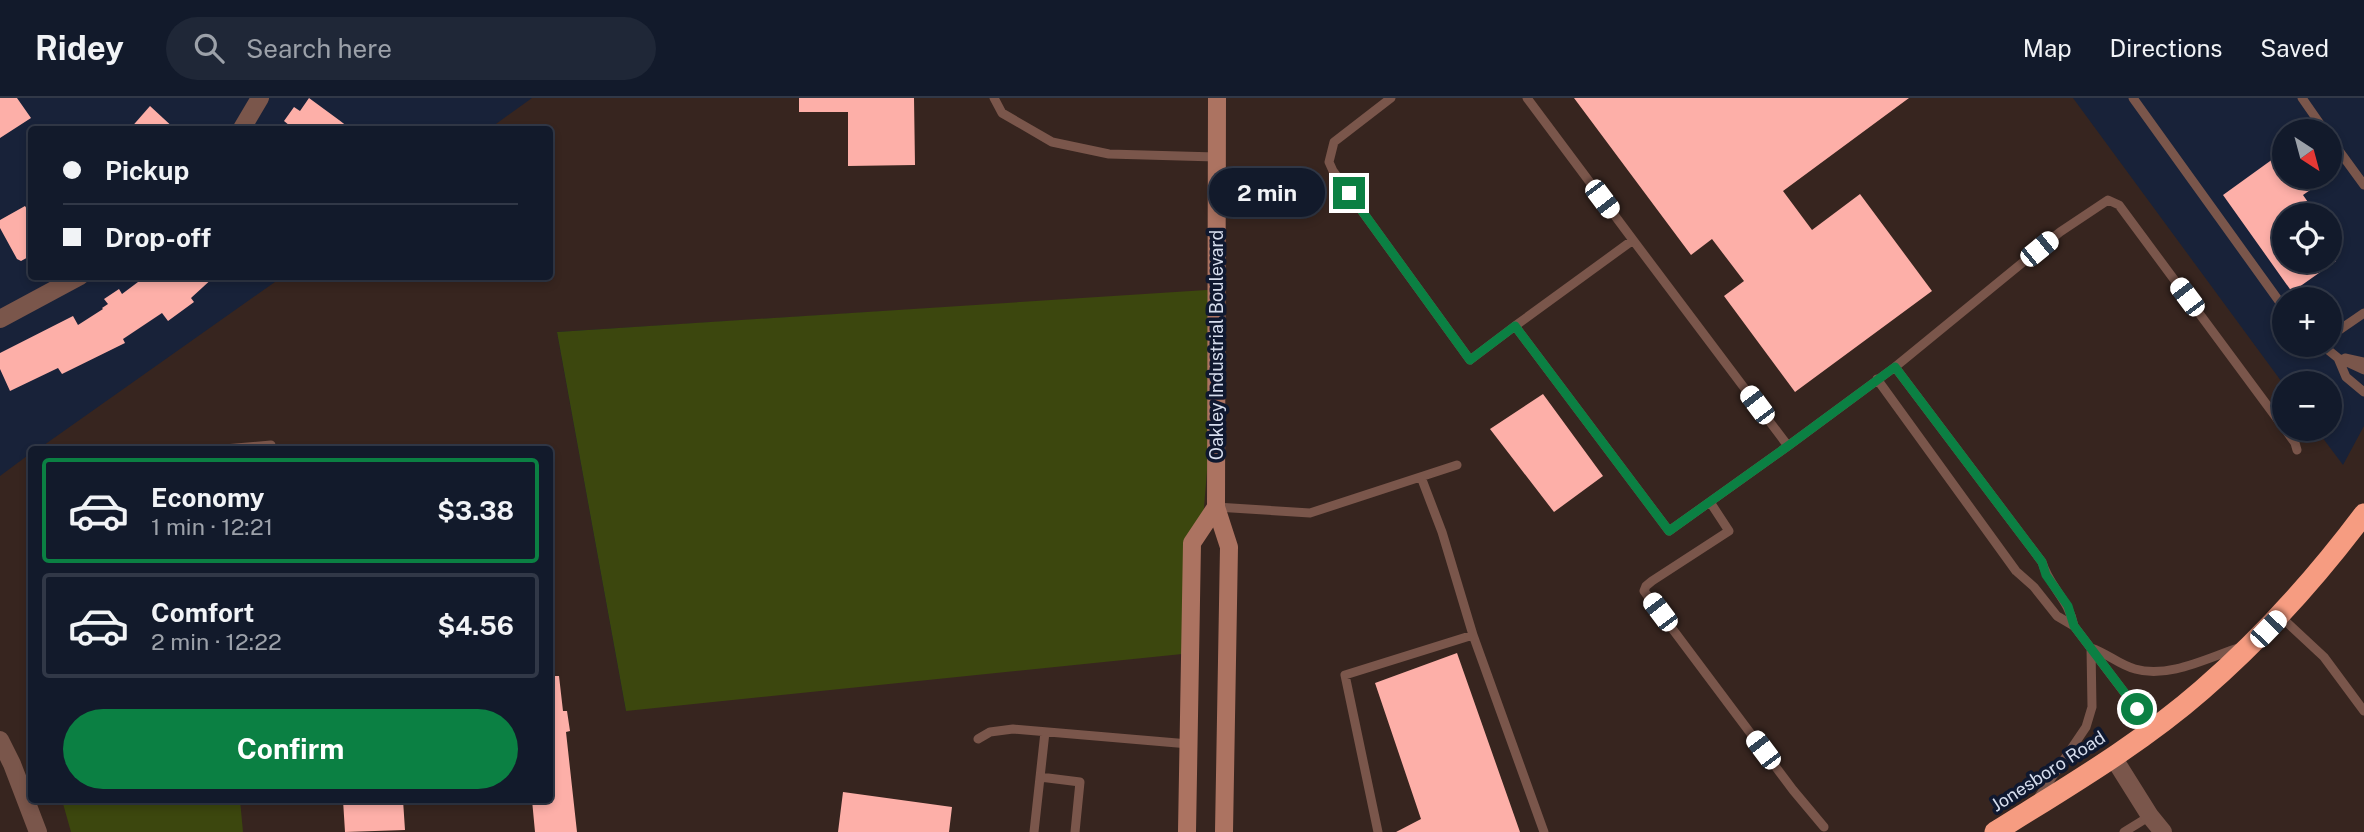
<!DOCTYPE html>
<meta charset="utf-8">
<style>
:root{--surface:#121a2b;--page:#1f2737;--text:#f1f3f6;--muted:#9ca1a9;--line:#313847;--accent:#0b8043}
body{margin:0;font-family:"Public Sans",sans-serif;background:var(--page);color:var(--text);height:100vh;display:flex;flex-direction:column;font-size:26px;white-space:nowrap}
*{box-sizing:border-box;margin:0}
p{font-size:23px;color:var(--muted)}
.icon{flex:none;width:38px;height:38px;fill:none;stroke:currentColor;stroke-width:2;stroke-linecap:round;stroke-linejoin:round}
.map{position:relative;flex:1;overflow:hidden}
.side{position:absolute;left:28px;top:348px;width:525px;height:357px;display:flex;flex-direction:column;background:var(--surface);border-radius:7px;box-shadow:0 4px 10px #0003,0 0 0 2px var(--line)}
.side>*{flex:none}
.banner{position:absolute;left:28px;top:28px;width:525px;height:154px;border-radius:7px;box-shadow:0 4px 10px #0003,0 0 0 2px var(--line);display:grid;align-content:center;height:154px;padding:0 35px;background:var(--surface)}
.needle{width:46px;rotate:144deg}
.fabs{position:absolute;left:2272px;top:21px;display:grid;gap:14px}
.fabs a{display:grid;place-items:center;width:70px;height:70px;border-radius:50%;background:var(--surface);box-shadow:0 4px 10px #0003,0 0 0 2px var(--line);font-size:35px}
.end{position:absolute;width:32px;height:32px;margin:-16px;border:9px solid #0b8043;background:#fff;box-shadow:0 0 0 4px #fff}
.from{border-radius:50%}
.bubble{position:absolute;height:49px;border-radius:24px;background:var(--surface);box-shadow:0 4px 10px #0003,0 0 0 2px var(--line);font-size:23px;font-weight:700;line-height:49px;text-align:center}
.car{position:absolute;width:21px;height:42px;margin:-21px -10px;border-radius:9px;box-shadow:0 0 5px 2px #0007;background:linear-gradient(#fff 24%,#345 0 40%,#fff 0 76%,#345 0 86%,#fff 0)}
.banner b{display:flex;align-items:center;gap:24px;height:66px;font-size:26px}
.banner b+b{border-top:2px solid var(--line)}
.banner i{width:18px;height:18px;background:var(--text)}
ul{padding:12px 0 0;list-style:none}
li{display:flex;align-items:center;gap:21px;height:105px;margin:0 14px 10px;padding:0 21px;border:4px solid var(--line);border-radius:7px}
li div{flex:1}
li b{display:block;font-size:26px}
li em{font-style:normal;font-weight:700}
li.current{border-color:var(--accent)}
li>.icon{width:63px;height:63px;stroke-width:1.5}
.primary-button{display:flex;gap:14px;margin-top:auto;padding:14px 35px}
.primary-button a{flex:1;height:80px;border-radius:42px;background:var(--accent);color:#fff;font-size:28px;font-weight:700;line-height:80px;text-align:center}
header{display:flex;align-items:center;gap:42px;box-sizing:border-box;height:98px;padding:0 35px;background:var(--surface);border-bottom:2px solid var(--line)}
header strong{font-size:33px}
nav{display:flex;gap:38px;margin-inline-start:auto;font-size:24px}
.search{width:490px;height:63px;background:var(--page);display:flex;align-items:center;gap:18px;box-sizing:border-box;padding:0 24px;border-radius:38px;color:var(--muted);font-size:26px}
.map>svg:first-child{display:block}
.commercial{fill:#37251f;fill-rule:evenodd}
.green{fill:#3c470e}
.building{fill:#fdafa8}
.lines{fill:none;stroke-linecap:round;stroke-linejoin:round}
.lane{stroke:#7a564b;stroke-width:9}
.street{stroke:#7a564b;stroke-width:18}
.secondary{stroke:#ac7361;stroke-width:18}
.highway{stroke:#f69c81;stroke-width:21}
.route{stroke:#0b8043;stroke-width:9}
.labels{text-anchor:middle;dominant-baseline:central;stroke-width:7;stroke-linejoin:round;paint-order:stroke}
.street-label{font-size:18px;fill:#d6dded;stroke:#0f182f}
</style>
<header>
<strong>Ridey</strong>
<div class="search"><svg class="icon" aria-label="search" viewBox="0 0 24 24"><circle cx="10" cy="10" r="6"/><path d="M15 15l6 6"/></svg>Search here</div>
<nav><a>Map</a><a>Directions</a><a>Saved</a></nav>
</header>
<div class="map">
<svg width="2364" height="734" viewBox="0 0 2364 734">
<rect width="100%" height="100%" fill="#182239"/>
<path class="commercial" d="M532,0h1541l211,287v44h32l27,36 21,-39v406h-2364v-356l31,-23 1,347h518v-350h-513l245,-173 268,-1v-146l-61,-1zM1222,192l-596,421 -69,-379z"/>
<path class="green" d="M1222,191l-30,364 -566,58 -69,-379z
M62,702h178l3,32h-172z"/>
<path class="building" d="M0,0h17l14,20 -31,20z
M309,0l30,22 13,10h-57l-11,-9 10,-14 6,4z
M799,0h115l1,67 -67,1v-54h-49z
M1574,0h335l-126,93 29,39 48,-36 72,97 -137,101 -71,-96 20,-15 -32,-42 -21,16z
M150,8l26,24h-47z
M2284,53v26h45l-26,18 14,20h-33v46h52l-44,31 -69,-97z
M25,108l7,11v38l-11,6 -4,-2 -17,-31v-8z
M146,178h69l-24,22 3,4 -26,19 -6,-8 -39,26 2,4 -63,31 -4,-6 -48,23 -10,-22v-16l73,-37 5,9 25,-16 -1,-1 6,-4 -4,-5 15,-10 3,5z
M1543,296l60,82 -49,36 -64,-83z
M1457,555l63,179h-124l25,-13 -46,-136z
M550,578h9l4,35h4l3,20 -4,1 11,100h-42l-3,-32h18z
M843,694l109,15 -3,25h-111z
M343,702h60l2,30 -60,2z"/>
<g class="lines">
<path class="lane" d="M994,0l8,15 50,29 57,12 107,3
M1391,0l-57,44 -5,20 4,9 137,189 45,-34
M1527,0l106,142
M2133,0l151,210
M2302,0l23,33
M2329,39l35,48
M2329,239l35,-24
M2322,247l16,13 26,12
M2338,260l8,19 18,15
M2345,260l19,4
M1895,269l147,195c7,24 27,38 32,64l78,103
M1877,281l139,192 18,16 23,29 17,10
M2285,331l10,14 2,7
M1788,348l-155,-206 -118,86 154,205 119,-85 107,-79 165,-135 48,-32 11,5 165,223
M213,352l58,-5
M1421,379l21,55 31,103 71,197
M1710,404l19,29 -77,50 -6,5 -2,5 149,199 31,37
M1216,409l94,6 147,-48
M2280,518l44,41 40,54
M978,641l12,-7 23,-3 176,15
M1040,679l40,5 -5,50
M2038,700l48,-71 6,-20 -1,-59c16,5 28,17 44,21 34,10 74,-12 106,-22
M1034,734l11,-100
M1378,734l-33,-157 128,-40
M2124,734l26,-16"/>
<path class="street" d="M241,32l19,-32
M0,221l80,-43
M0,642l12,24 26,68
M2113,659l37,59 13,16"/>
<path class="secondary" d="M1217,0l-1,409 13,40 -5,285
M1187,734l5,-289 24,-36"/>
<path class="highway" d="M1995,734c70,-44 144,-87 207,-142 61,-53 114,-112 162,-176"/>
</g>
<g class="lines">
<path class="route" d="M1349,95l121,167 45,-34 154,205 119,-85 107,-79 147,195 4,13 22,31 6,20 63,83"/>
</g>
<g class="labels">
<g class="street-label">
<text transform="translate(1216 247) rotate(-90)">Oakley Industrial Boulevard</text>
<text transform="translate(2048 673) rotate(-33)">Jonesboro Road</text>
</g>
</g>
</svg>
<div class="fabs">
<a><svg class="needle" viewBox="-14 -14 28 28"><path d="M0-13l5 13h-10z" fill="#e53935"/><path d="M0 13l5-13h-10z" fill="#9ca1a9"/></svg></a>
<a><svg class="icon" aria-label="locate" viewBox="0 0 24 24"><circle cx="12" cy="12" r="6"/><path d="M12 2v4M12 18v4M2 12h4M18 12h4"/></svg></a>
<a>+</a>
<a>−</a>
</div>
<i class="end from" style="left:2137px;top:611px"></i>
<i class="end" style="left:1349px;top:95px"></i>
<div class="bubble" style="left:1209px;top:70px;width:116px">2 min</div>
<i class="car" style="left:1602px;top:101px;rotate:143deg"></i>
<i class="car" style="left:2039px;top:151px;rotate:51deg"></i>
<i class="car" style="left:2187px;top:199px;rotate:323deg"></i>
<i class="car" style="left:1757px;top:307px;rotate:323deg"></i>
<i class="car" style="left:1660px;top:514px;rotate:323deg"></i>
<i class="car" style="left:2268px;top:531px;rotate:44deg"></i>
<i class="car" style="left:1763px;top:652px;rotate:323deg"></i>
<div class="banner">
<b><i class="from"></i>Pickup</b>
<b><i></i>Drop-off</b>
</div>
<section class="side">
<ul>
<li class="current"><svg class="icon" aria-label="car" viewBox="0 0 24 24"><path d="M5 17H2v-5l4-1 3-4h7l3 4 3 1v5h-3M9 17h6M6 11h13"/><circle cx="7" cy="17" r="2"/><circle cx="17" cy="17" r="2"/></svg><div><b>Economy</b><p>1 min · 12:21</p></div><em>$3.38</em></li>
<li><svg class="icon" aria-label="car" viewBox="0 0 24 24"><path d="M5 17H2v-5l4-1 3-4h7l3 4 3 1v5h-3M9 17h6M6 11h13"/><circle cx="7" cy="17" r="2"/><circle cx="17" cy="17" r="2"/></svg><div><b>Comfort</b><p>2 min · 12:22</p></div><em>$4.56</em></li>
</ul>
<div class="primary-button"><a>Confirm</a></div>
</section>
</div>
